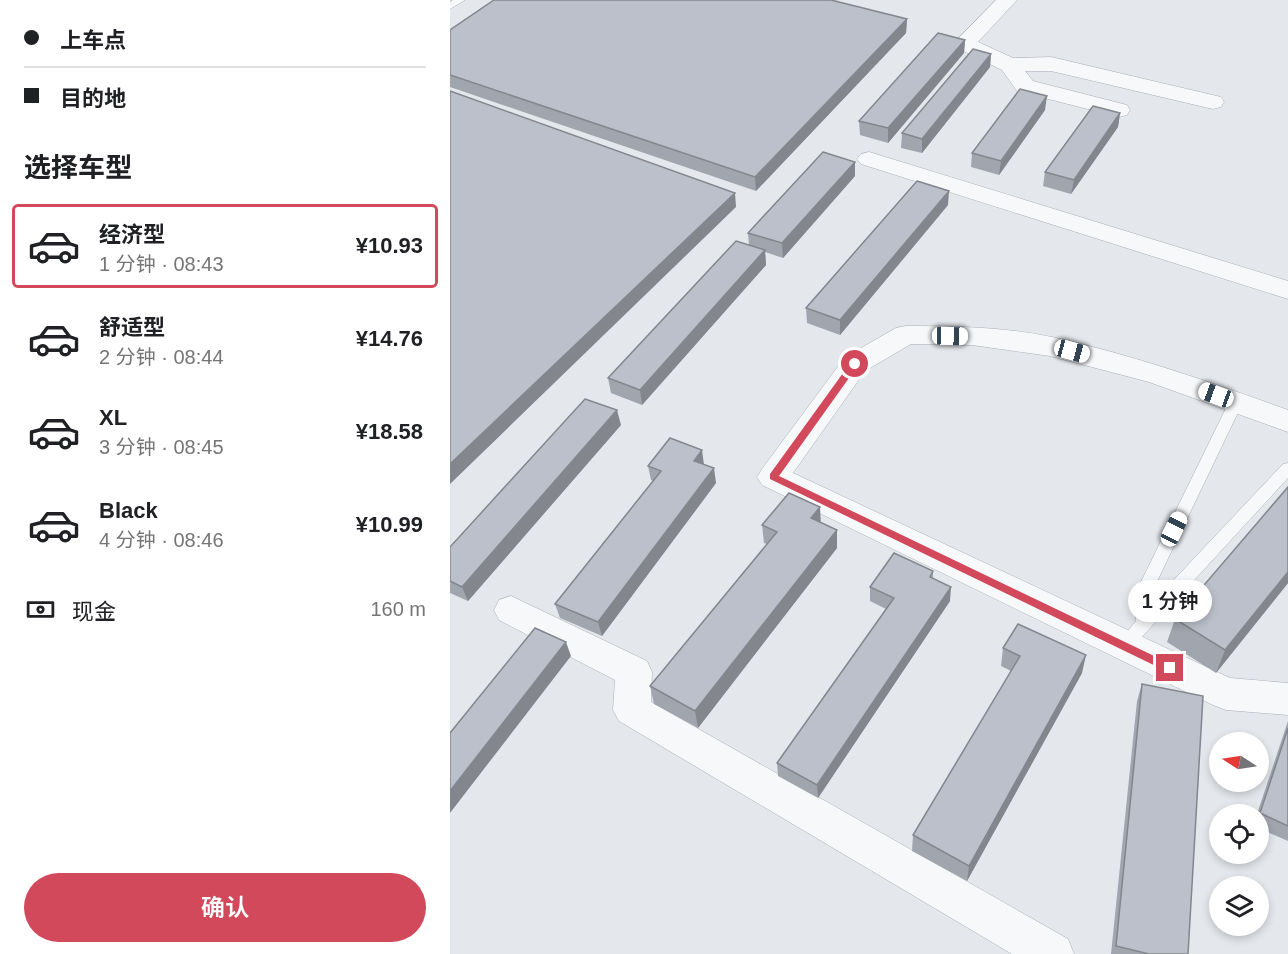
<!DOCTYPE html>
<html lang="zh">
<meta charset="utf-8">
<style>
:root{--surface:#fff;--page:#f6f6f6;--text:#202124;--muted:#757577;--line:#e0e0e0;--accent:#d1495b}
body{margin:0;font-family:Arial,"Noto Sans SC",sans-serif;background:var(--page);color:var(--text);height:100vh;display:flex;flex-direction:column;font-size:22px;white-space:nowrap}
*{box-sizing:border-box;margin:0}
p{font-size:20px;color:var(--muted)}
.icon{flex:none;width:33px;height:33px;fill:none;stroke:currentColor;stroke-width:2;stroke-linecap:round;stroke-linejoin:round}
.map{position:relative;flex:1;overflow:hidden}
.sheet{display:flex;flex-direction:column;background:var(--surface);width:450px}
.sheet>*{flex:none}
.hud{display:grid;align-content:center;height:132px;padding:0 24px;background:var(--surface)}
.needle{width:39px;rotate:282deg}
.buttons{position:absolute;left:759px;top:732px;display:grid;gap:12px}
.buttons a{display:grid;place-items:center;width:60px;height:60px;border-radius:50%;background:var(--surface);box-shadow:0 3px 9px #0003;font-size:30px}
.end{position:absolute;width:27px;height:27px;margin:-14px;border:8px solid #d1495b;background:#fff;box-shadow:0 0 0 3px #fff}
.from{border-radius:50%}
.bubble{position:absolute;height:42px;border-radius:21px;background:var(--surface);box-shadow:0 3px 9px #0003;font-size:20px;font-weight:600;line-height:42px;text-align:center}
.car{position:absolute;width:18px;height:36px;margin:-18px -9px;border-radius:8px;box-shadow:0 0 4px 2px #0007;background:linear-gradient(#fff 24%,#345 0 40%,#fff 0 76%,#345 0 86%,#fff 0)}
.hud b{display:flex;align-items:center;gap:21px;height:57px;font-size:22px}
.hud b+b{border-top:2px solid var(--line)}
.hud i{width:15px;height:15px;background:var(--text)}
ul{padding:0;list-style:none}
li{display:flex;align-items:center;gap:18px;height:84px;margin:0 12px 9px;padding:0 12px;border:3px solid transparent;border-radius:6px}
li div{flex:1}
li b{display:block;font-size:22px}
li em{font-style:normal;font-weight:600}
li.on{border-color:var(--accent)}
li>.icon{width:54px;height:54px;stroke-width:1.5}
h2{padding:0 24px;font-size:27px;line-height:72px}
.pay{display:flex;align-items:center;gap:15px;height:66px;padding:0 24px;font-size:22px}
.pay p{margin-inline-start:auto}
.primary-button{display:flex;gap:12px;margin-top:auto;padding:12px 24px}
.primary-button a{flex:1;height:69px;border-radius:36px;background:var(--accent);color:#fff;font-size:24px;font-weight:600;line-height:69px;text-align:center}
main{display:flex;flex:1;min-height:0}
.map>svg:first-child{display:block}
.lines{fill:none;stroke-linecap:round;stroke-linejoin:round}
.service-casing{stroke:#a9aeb7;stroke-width:1}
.minor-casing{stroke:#a9aeb7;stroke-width:1}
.service{fill:#f7f8fa;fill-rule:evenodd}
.minor{fill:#f7f8fa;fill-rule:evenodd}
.wall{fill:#a1a5ae}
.shaded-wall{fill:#83868d}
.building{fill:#bbc0ca;stroke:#83868d;stroke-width:1.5}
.route{fill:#d1495b}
</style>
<main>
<section class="sheet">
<div class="hud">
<b><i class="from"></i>上车点</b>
<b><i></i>目的地</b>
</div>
<h2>选择车型</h2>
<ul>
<li class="on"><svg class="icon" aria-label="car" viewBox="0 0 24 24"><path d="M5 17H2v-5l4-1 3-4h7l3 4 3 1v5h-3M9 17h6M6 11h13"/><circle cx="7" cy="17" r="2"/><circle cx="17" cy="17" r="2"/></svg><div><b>经济型</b><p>1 分钟 · 08:43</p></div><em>¥10.93</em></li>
<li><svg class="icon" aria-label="car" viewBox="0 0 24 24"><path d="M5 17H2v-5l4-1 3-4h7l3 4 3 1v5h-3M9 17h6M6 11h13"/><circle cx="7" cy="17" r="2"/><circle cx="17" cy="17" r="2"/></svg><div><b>舒适型</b><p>2 分钟 · 08:44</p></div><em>¥14.76</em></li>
<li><svg class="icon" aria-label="car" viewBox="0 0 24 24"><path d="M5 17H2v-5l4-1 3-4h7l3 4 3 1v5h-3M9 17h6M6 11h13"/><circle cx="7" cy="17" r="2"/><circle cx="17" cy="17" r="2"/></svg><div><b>XL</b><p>3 分钟 · 08:45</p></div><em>¥18.58</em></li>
<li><svg class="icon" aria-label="car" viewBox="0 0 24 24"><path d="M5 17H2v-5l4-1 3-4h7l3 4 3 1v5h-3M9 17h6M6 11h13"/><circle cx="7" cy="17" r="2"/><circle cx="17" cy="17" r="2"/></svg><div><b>Black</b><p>4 分钟 · 08:46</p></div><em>¥10.99</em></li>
</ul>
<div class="pay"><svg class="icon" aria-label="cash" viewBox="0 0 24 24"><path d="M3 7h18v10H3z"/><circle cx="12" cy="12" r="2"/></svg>现金<p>160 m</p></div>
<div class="primary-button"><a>确认</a></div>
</section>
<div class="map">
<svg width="838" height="954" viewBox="0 0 838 954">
<rect width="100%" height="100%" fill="#e4e7ec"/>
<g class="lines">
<defs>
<path id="service" d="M3,0h12l-15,9v-7z
M786,397l7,5 -91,190v11l131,-139 5,-1v15l-159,173 -6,2 -6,-2 -2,-5 21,-25v-29l93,-190z"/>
<path id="minor" d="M546,0h21l-39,42 35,16 38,-1 170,40 3,5 -3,5 -8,2 -162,-38h-26l8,10 94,24 3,5 -3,5 -8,2 -102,-26 -15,-21 -45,-22 -4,-4z
M419,152l419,129v18l-427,-135 -4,-5 4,-5z
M456,326c48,0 98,1 146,11 81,18 158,45 236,73v22l-139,-50 -99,-26 -78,-11 -61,-1 -46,27 -72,102 437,205 58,5v32l-62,-5 -13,-5 -451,-220 -5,-8 5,-8 83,-112 51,-29z
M61,596l136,65 5,11 -1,30 417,237 6,15h-62l-393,-233 -6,-11 2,-30 -116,-60 -5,-10 5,-10z"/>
</defs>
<use href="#service" class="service-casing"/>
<use href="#minor" class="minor-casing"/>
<use href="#service" class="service"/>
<use href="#minor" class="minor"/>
</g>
<path class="wall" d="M457,19l-1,14 -150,158 -306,-104v-57z
M515,40l-1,13 -76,90 -28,-8 -1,-14z
M541,54l-1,13 -68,86 -21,-5 1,-15z
M595,110l-46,65 -28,-8 1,-14z
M670,113l-2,14 -47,67 -28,-8 2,-14z
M405,176l-72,82 -18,-6 1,13 -124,140 -31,-12 -3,-15 141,-133 -1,-12z
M498,205l-108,130 -33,-12 -1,-15z
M171,425l-153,176 -18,-8v-46z
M254,465l12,18 -114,153 -42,-18 -5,-14 98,-123 -2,-1 -3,-14z
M838,487v96l-72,90 -49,-31 8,-23z
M370,507v15l17,8v18l-139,180 -44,-24 -4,-18 117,-142 -3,-1 -2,-18z
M483,571v8l17,22 -132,197 -40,-22 -1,-13 109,-154 -16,-8v-14z
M553,648l79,25 -115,208 -55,-30 1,-16 98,-164 -10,-5z
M692,684l46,270h-77l26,-253z
M838,721v120l-30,-13v-14h-1z"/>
<path class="shaded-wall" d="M457,19l-1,14 -150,158 -1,-14z
M515,40l-1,13 -76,90v-15z
M541,54l-1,13 -68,86v-14z
M597,96l-2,14 -46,65 2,-14z
M670,113l-2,14 -47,67 3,-14z
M405,162v14l-72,82 -1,-15z
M499,191l-1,14 -108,130v-15z
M285,193l1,14 -286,277v-20z
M315,250l1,15 -124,140 -2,-15z
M167,410l4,15 -153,176 -6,-14z
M252,450l2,15 -10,-4z
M264,468l2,15 -114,153 -4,-14z
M370,507l1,19 -10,-8z
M387,530v18l-139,180 -3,-17z
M838,572v11l-72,90 9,-23z
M501,587l-1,14 -132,197 -1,-13z
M116,642l5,14 -121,157v-22z
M636,655l-4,18 -115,208 2,-15z"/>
<path class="building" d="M44,0h337l76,19 -152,158 -305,-102v-45z
M488,33l27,7 -77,88 -29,-7z
M523,49l18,5 -69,85 -20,-6z
M570,89l27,7 -46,65 -29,-8z
M0,91l285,102 -285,271z
M643,106l27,7 -46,67 -29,-8z
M373,152l32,10 -73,81 -34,-10z
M467,181l32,10 -109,129 -34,-12z
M286,241l29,9 -125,140 -32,-12z
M135,399l32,11 -155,177 -12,-6v-34z
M220,438l32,12 -8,11 20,7 -116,154 -43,-18 106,-133 -13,-5z
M838,487v85l-63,78 -50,-31z
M339,493l31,14 -9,11 26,12 -142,181 -45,-25 127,-154 -15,-7z
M444,553l39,18 -3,6 21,10 -134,198 -40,-22 117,-165 -24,-11z
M568,624l68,31 -117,211 -56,-31 107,-179 -17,-8z
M85,628l31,14 -116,149v-58z
M692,684l61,12 -15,258h-39l-33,-8z
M838,728v98l-28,-13z"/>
<path class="route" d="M401,362l8,2 -80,112 394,189v6h-7l-396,-192v-5z"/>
</svg>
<div class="buttons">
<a><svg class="needle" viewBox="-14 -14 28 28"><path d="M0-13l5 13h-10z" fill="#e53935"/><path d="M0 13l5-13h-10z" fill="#757577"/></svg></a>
<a><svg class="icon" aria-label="locate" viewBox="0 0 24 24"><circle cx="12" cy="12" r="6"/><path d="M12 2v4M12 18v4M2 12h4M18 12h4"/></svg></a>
<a><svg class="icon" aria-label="layers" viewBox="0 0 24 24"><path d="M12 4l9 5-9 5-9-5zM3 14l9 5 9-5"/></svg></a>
</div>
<i class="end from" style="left:405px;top:364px"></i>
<i class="end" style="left:720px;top:668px"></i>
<div class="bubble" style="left:678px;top:580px;width:84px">1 分钟</div>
<i class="car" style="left:500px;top:336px;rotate:91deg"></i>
<i class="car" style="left:622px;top:351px;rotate:105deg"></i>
<i class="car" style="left:766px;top:395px;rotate:290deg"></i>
<i class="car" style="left:724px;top:529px;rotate:26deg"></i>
</div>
</main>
